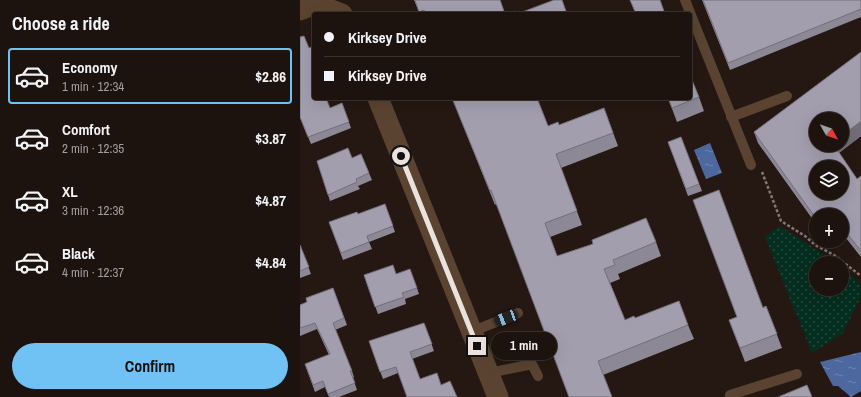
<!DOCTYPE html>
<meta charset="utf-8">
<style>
:root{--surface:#1c120e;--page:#29201c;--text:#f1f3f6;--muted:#a09e9e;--line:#3a322e;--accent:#70c2f4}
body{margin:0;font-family:"Archivo Narrow",sans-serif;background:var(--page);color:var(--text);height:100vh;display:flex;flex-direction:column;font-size:15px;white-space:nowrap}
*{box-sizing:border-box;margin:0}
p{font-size:13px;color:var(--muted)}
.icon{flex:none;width:22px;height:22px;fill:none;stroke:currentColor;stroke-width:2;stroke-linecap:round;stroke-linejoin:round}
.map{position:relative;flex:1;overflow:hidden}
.panel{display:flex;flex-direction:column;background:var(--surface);width:300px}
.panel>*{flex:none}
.hud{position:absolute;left:12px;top:12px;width:380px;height:88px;border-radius:4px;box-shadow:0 4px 16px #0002,0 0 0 1px var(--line);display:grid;align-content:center;height:88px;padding:0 12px;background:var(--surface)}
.needle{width:26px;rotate:130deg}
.buttons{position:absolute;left:509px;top:112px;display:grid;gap:8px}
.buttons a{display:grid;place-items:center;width:40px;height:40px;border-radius:50%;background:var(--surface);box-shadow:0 4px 16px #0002,0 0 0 1px var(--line);font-size:20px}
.end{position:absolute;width:18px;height:18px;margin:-9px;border:5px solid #ebe2de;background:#111;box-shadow:0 0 0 2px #111}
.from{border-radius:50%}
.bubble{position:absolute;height:28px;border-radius:14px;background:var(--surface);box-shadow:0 4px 16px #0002,0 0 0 1px var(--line);font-size:13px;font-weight:800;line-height:28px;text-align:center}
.car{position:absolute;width:12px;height:24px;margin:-12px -6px;border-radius:5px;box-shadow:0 0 3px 1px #0007;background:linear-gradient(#222 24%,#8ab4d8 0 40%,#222 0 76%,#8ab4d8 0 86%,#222 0)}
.hud b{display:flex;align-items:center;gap:14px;height:38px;font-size:15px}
.hud b+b{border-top:1px solid var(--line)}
.hud i{width:10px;height:10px;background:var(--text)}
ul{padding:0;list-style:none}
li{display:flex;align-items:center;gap:12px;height:56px;margin:0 8px 6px;padding:0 4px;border:2px solid transparent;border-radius:4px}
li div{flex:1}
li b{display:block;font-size:15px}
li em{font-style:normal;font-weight:800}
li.selected{border-color:var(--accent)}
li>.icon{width:36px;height:36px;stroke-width:1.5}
h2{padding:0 12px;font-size:18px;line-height:48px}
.button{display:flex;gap:8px;margin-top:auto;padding:8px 12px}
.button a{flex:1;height:46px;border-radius:24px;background:var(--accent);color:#111;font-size:16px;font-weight:800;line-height:46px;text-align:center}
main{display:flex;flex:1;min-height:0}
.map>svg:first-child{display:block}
.grass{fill:url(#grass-dots)}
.water{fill:url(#water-ripples)}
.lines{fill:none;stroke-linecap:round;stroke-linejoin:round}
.path{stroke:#837872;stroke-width:2.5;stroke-dasharray:3 2;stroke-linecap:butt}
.lane{stroke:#5a4431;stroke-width:10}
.street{stroke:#5a4431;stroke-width:21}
.wall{fill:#8c8896}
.shaded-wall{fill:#726f7a}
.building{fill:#a39eae;stroke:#726f7a;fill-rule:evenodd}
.route{stroke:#ebe2de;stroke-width:5}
</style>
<main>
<section class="panel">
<h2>Choose a ride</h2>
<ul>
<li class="selected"><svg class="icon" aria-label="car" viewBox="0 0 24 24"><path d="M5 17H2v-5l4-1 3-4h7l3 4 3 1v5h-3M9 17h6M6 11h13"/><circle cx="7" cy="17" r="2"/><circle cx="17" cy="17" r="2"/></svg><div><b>Economy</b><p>1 min · 12:34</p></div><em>$2.86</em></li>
<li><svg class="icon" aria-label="car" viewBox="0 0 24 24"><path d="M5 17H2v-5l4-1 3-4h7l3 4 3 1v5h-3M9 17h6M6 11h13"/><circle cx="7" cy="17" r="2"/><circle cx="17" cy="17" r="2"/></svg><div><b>Comfort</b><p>2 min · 12:35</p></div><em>$3.87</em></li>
<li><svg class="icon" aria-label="car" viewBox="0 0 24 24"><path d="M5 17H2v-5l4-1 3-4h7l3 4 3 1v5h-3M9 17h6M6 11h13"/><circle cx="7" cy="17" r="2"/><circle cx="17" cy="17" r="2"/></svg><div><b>XL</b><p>3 min · 12:36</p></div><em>$4.87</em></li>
<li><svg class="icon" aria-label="car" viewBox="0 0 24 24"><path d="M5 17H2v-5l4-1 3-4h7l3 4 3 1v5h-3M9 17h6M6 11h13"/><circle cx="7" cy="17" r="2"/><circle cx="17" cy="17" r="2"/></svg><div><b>Black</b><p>4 min · 12:37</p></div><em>$4.84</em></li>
</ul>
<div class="button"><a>Confirm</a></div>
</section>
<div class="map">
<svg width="561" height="397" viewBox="0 0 561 397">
<defs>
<pattern id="grass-dots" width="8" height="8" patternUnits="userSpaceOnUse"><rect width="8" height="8" fill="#042e1f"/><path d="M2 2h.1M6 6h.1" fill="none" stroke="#294c3f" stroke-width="1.8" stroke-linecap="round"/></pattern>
<pattern id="water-ripples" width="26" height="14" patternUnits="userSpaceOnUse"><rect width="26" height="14" fill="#4d689f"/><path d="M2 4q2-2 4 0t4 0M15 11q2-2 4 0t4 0" fill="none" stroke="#6f84b0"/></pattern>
</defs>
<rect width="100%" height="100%" fill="#251812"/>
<path class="grass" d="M479,226l59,37h-22v26h26v-23l19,19v11l-18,37 -31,20 -47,-116z"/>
<path class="water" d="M410,143l12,30 -16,6 -12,-29z
M561,352v39l-10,6 -13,-11h-5l-13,-24z"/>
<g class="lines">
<path class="path" d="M462,172l19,49 24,15 10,9 19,10 27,21"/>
<path class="lane" d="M385,0l66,165
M431,117l56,-21
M171,332l47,-19
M189,373l43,-9 6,12
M430,395l67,-21"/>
<path class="street" d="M0,10l15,-6 27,10
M78,98l120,299"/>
</g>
<path class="wall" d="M114,0h86l5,14h-85z
M402,0h159v17l-131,53z
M14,46v52l16,10 12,-5 9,25 -40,16 -11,-27 9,-69z
M561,52v84l-22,17 18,26 4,-3v81l-19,-24v-18h-26v9l-58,-81 -4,-11z
M399,97l5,14 -27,11 -9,-24z
M152,98h85l11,28 11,-1 45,-17 14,38 -57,22 21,57 -32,12 7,19 99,-14 5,14 -43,18 2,5 -10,4 15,37 10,-2 53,7 6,14 -91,36 -107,-171 -1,1z
M381,137l21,54 -14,5 -20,-54z
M52,158l17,15 3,7 -14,6 2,3 -30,12 -13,-40z
M85,204l10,28 -26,10 3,7 -29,11 -14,-38 29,-8z
M0,245l11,29 -11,4z
M96,274l21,14 2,6 -14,5 1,5 -28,10 -14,-39z
M33,288l14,37 -12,5 17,41 2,6 -1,1 4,12 -18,7h-10l-4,-10 -10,5 -10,-28 24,-9 -12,-26 -17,7v-31l7,-3z
M466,306l16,42 -37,14 -16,-42z
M124,323l10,28 -22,8 8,20 21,6 16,12 -59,-24 -15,6 -14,-38z"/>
<path class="shaded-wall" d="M561,121v15l-25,19 -3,-10h9v-9z
M528,209l2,6h-11z"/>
<path class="building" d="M115,0h85l5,14h-79l-2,-4 -5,2z
M254,0h8l5,14h-50z
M330,0h30l5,14h-29z
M403,0h158v9l-133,54z
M215,11l1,3h-8z
M4,36l5,12 5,-2v22l-1,1 1,3v26h12l4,10 12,-5 7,19 -41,15 -8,-20v-80z
M561,52v69l-19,15v-17h-26v26h18l23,34 4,-3v75l-19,-24v-12h-9l-5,-6 -9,6h-3v2h-1l-61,-85zM516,167h26v26h-26z
M390,75l9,22 -27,11 -4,-10h22z
M152,98h85l11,28 10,-4 1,3 45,-17 9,25 -57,21 21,57 -32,12 12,33 36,-12 -1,-4 54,-22 10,24 -43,18 2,5 -11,4 21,51 9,-4 1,2 44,-17 9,24 -90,36 14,36h-43l-78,-207 -1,1z
M381,137l18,47 -13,5 -18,-47z
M48,148l4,10 9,-4 8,19 -13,6 1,3 -29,13 -11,-34z
M419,190l44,118 3,-2 11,28 -37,14 -11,-28 8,-3 -44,-117z
M85,204l8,22 -26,10 2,6 -28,11 -12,-31 28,-10 1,2z
M0,245l9,22 -9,4z
M93,265l3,9 14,-5 7,19 -15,5 2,4 -29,10 -11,-32z
M33,288l11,30 -11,5 19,48h-2l5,12 -27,11 -5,-13 -10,4 -8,-21 25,-10 -15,-31 -15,5v-23l7,-3 -1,-4z
M124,323l8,21 -22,8 10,27 17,-6 4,12 9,-4 7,16h-50l-11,-30 -16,5 -11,-31z
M507,385l5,12h-34z"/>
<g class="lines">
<path class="route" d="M101,156l76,190"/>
</g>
</svg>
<div class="buttons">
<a><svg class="needle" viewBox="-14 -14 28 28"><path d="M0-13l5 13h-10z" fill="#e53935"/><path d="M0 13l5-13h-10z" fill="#a09e9e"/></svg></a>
<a><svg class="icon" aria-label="layers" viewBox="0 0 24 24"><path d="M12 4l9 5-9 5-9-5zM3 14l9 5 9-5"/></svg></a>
<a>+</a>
<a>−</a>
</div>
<i class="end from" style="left:101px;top:156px"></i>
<i class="end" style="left:177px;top:346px"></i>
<div class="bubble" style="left:191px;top:332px;width:66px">1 min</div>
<i class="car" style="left:206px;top:318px;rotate:249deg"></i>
<div class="hud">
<b><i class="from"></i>Kirksey Drive</b>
<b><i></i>Kirksey Drive</b>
</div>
</div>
</main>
